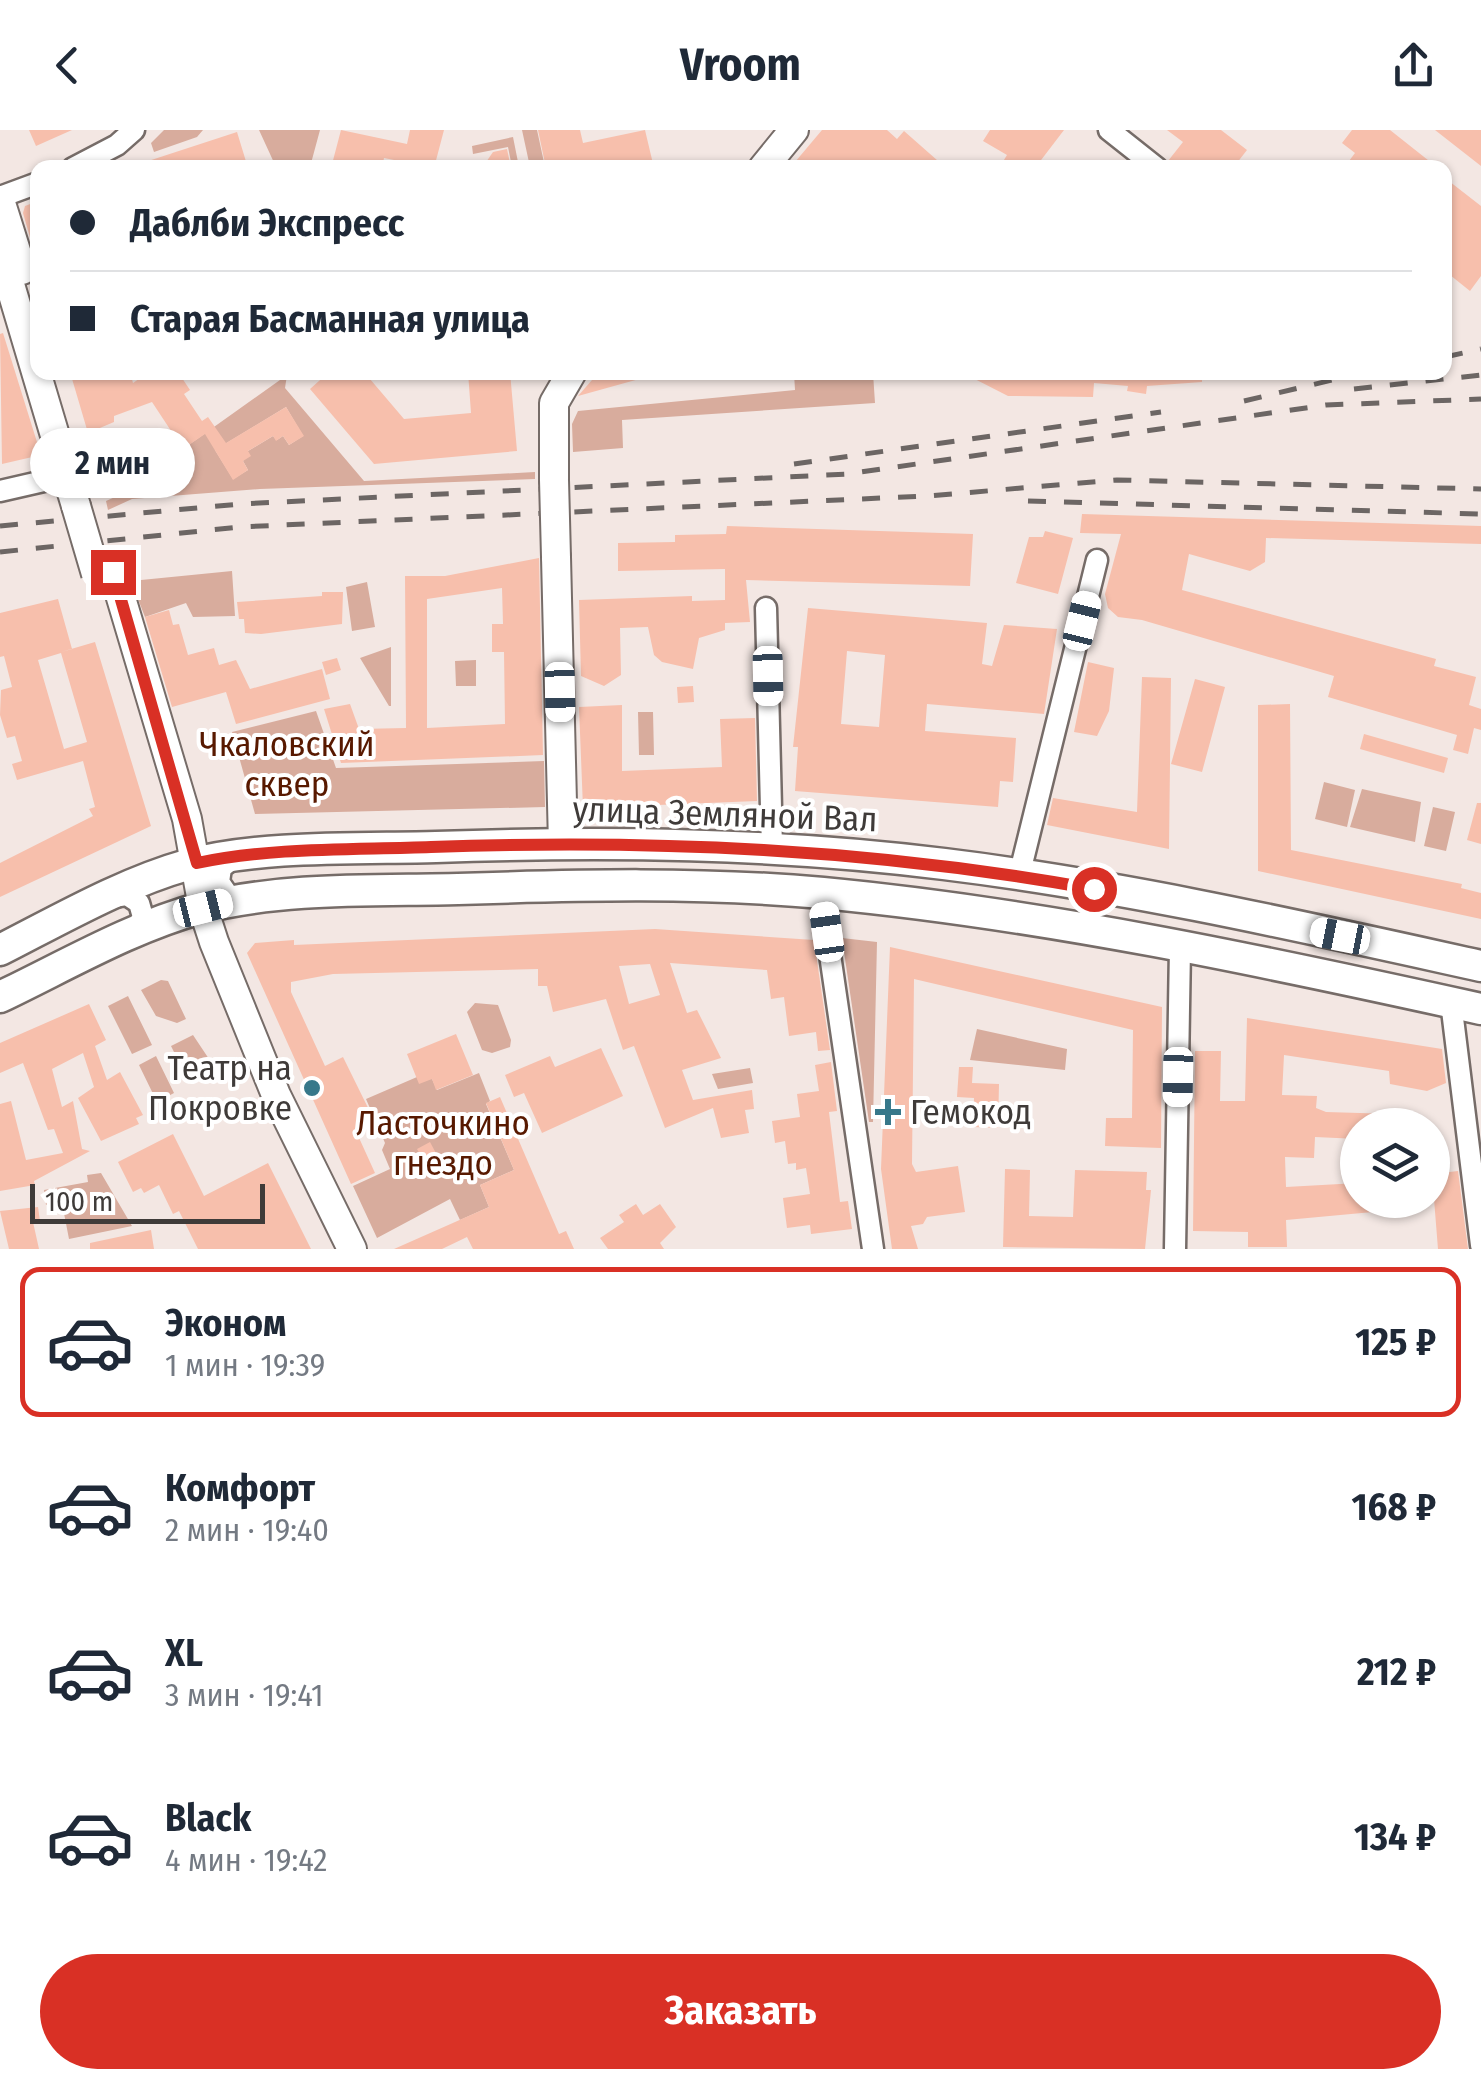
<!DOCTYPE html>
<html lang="ru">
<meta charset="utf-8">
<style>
:root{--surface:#fff;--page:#f2f2f3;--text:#1f2937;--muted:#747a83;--line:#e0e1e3;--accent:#d93025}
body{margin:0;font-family:"Fira Sans Condensed",sans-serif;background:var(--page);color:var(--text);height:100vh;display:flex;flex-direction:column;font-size:38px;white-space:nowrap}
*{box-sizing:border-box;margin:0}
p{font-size:32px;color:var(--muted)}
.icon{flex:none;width:55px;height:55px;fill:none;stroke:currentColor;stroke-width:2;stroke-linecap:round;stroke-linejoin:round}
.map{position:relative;height:1119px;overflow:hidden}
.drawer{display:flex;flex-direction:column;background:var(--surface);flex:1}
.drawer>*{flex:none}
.guide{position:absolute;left:30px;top:30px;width:1422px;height:220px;border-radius:20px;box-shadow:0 2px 8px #0004;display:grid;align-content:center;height:220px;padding:0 40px;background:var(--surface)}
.tools{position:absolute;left:1340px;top:978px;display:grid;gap:20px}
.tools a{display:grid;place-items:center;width:110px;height:110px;border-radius:50%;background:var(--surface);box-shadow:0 2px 8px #0004;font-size:50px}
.scale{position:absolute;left:30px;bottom:25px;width:235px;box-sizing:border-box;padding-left:10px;border:5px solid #3f3b39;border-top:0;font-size:28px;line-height:35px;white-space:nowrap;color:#3f3b39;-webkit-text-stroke:8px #fff;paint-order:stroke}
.end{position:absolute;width:45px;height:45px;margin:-22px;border:12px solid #d93025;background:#fff;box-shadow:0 0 0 5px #fff}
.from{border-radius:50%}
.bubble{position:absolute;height:70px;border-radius:35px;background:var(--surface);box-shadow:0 2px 8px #0004;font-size:32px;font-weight:700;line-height:70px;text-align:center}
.car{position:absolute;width:30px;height:60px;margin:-30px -15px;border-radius:12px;box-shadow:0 0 8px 2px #0007;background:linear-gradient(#fff 24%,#345 0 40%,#fff 0 76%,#345 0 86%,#fff 0)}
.guide b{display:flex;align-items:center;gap:35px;height:95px;font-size:38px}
.guide b+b{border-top:2px solid var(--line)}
.guide i{width:25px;height:25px;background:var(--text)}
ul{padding:18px 0 0;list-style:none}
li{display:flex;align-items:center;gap:30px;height:150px;margin:0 20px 15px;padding:0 20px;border:5px solid transparent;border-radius:20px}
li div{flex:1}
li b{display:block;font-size:38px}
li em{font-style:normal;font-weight:700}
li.current{border-color:var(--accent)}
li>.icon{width:90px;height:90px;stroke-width:1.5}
.primary-button{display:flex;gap:20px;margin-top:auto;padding:20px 40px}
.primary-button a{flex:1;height:115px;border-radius:60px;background:var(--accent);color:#fff;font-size:40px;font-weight:700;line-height:115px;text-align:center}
header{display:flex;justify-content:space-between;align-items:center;height:130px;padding:0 40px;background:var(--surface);font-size:45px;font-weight:700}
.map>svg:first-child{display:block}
.green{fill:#d8ac9d;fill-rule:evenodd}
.building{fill:#f7bfac;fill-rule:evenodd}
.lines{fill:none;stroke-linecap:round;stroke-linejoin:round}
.street-casing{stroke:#766c68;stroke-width:25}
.secondary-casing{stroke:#766c68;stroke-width:32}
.primary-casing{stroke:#766c68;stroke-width:35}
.street{stroke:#fff;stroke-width:20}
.secondary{stroke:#fff;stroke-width:28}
.primary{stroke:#fff;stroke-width:30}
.rail{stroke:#6c6664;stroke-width:5;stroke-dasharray:18 18;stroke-linecap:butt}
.secondary-bridge-casing{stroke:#766c68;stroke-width:32;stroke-linecap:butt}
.secondary-bridge{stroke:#fff;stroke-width:28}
.route{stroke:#d93025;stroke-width:12}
.poi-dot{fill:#37788a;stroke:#fff;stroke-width:4}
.labels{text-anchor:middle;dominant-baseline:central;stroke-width:8;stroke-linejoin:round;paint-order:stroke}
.park-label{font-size:35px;fill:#581900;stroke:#fff}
.street-label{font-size:35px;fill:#3f3b39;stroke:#fff}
.poi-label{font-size:35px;fill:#3f3b39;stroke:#fff;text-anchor:end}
</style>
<header><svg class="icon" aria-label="back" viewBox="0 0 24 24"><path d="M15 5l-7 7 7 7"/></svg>Vroom<svg class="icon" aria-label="share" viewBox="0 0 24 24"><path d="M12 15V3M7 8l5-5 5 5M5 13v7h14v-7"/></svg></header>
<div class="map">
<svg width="1481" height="1119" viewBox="0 0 1481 1119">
<rect width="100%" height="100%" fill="#f3e7e3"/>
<path class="green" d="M164,0h39l-6,7 -43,15 -3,-9z
M259,0h61l-10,37h-34z
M522,0h15l8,37h-15z
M513,7l6,30h-7l-4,-20 -35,7 -1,-8z
M794,243h79l2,30 -253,17 1,28 -50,4 -1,-28 6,-13 217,-21z
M287,245l-2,13 79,93 171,-9v7l-275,10 -128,10 -24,11 -2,-9 20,-9 -3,-14 60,-29zM286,277l17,29 -14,9 -6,-9 -6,4 -4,-4 -25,15 -5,10 5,9 -15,9 -18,-29z
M232,441l3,45 -42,1 -7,-14 -41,14 -14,-36z
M367,452l8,45 -23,4 -6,-44z
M391,517v59h-2l-29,-48z
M476,530v26h-20l-1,-25z
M316,581l20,57 208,-7 1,46 -290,7 -23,-82z
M638,582h15l1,43h-15z
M1324,652l31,8 -8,37 -32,-8z
M1362,659l59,13 -6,40 -65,-15z
M1433,677l22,5 -9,39 -22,-5z
M842,808l35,4 -4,180h-4z
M161,850l7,1 18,38 -9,4 -21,-7 -15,-26z
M128,866l24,49 -20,9 -24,-48z
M475,873l23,2 13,35 -1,7 -18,6 -10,-3 -15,-38z
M977,899l90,20 -2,21 -95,-10z
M193,905l24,36 -27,13 -19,-38z
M156,926l18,37 -17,9 -18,-37z
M750,938l3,15 -35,6 -6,-15z
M479,943l11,28 -4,3 28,66 -34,15 9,22 -29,13 -10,-21 -73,39 -24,-52 37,-17 -8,-19 3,-7 -19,-44 51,-22 15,2 5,11z
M101,1043l31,53 -63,13 -7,-36 -16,2 -2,-15 44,-8 -1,-7z"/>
<path class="building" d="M29,0h43l-36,16z
M341,0l66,14 3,-14h34l-10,38 -50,-10 -2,10h-51z
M538,0h42l3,13 62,-13 9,38h-108z
M822,0h65l10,9 7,-8 42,37h-156z
M990,0h74l-29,38h-36l8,-13 -24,-14z
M1167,0h54l26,20 -14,18h-58l-7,-7 15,-19z
M1352,0h38l48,38h-81l-8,-7 6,-8 -13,-10z
M1435,0h46v36z
M237,2l11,36h-111l-1,-3z
M507,19l4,19h-29l11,-16z
M1445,48l36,28v70l-11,15 -25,-20z
M38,71v57h-2l-13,-45 2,-7z
M3,203l38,122 -39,9 -2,-130z
M70,242h60l3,11 16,-11h29l12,18 -6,4 18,27 6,-4 18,26 60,-36 18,29 -15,9 -6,-9 -7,5 -3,-5 -25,15 3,5 -8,5 5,9 -15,10 -28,-46 -22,15 -31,-47 -38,14v6l-26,11z
M329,242h35l40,47 67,-6 -3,-41h42l7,79 -143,13 -64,-75z
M599,242h51v4l-72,20z
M961,242h241v10l-55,4 -1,8 -19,-3 1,-5 -34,-3 -1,14 -85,-1z
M1082,384l399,12v18l-215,-6 -1,24 -15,9 -61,-17 -7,36 254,69 -2,7 42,11 -7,28 12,4v21l-7,-2 -6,26 -15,-4 4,-15 -129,-38 6,-21 -192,-56 -24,-3 -10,-9 -3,-14 16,-60 -41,-1z
M727,396l246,8 -3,52 -224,-6 4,42 -25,1v7l-26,8 -6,31 -31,-7 -8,-7 -6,-28 -28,1 1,47 -17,11 -23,-10 -2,-76 113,-4v5l33,-1v-31l-107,2v-28l57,-1v-7l51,-1z
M1045,401l28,7 -15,56 -42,-11 13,-46h14z
M539,428l4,197 -202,8 -17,-54 26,-5 9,25 47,-1 -1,-152h40zM502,458l1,36h-11v28h12l1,72 -78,4v-129z
M322,462h21l-1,32 -81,10 -16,-1 -1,-14h-5l-2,-17 85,-6z
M58,469l14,50 -11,3 34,-10 56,184 -151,71v-34l93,-47 -4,-7 6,-2 -12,-46 -66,19 -5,-16 10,-3 -7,-25 -8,2 -7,-23 1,-25 11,-3 -8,-31 -4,1v-44zM61,523l26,89 -23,7 -26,-89z
M808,478l179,15 -5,41 10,2 12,-41 53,4 -13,85 -117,-10 -2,27 91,7 -3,44 -13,-1 -2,26 -203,-16 3,-44h-5zM847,521l38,4 -6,72 -38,-3z
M169,480l4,15 6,-1 9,31 26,-7 5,17 17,-5 14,29 72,-20 8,30 -94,25 -10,-32 -54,15 -27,-90z
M337,528l4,12 -15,5 -4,-13z
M1088,532l26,6 -5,43 -12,25 -23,-4z
M1142,547l29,1 -2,171 -122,-24 6,-27 84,14z
M1195,549l30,8 -23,85 -31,-8z
M693,556l1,16 -16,1 -1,-16z
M1290,574l1,146 171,34 -1,4 20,5v26l-223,-48v-166z
M622,575v66l100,-4 -2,-48 35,-1 2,83 -174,7 -4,-101z
M1364,604l84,24 -4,15 -84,-24z
M1477,673h4v41l-14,-4z
M655,799l159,11 16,110 -12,1 -2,-19 -27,4 -5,-39 -13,2 -4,-29 -97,-7 17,50 10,-3 24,48 -39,12 11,30 59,-10 2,19 -9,1 4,23 -28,5 -8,-30 -48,20 -31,-82 -11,4 -17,-51 -53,13 -6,-26h-9v-17l-205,5 -42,8v10l34,74 18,-9 31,63 -19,9 20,44 -24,11 -104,-231 8,-10 39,-3v5zM650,834l10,31 -31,9 -10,-38z
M890,817l272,60 -1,141 -56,-2 1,-28h26l1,-88 -219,-51 -2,185 4,8 42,-6 7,46 -38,5 -4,7 -12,2 7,23h-26l-11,-80z
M89,874l17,36 -11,6 12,34 13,-8 23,43 -7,3 3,6 -38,17 -23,-43 16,-11 -11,-34 -31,16 10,38 11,-6 9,48 8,2 -56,30 1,4 -35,6v-87l11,-3 15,59 37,-7 -9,-24 -6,1 -25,-67 -23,10v-30z
M1247,888l195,31 4,34 -19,8 -37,-7 -1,-13 -105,-16 -2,40 35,1 -1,12 10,4 68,2 -1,11h-35v14l-43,-2 -1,21 -29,-1 1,30 72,-4v17h58v8l-130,12 1,27h-39v-15l-55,-1 2,-180h26l-1,50h25z
M456,904l17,41 -37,15 -4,-11 -13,5 -12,-30z
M601,918l22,48 -81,37 -18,-40 -10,4 -9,-22 45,-19 5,11z
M831,932l6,49 -8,1 11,90 8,-1 4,28 -41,5 -1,-9 -23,3 -4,-30 27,-4 -4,-26 -10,2v-7l-8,1 -3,-23 -10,2 -3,-22 28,-4 -3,-23 22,-3 -4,-26z
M959,937h14l-1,16 27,1 -1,44 -25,-1 1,-29 -17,-1z
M500,967l59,137 7,-3 8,18h-101l-6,-12 -25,12h-48l95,-42 -9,-22 34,-15 -28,-67z
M173,1004l31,62 64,-33 43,86h-113l-19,-38 -6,3 -14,-29 -15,8 -3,-5 -8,4 -15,-30z
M430,1012l8,15 -12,8 -9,-16z
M1005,1039l25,1 -1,46 44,1 2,-47 72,2 -1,18h5l-6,59 -142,-2z
M1458,1041l10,78h-30l-6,-75z
M636,1074l7,11 17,-11 16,23 -16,16 4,6h-56l-8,-11 24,-16 -5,-7z
M38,1077l2,14 -7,1 6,27h-30l-9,-38z
M151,1100l3,19h-64v-6z"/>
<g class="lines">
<defs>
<path id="street" d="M1109,0l48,38
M73,38l44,-23 17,-15
M0,67l38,-14
M0,361l83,-19
M766,478l6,240
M235,727l-14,11 -2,14 11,16 14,2
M1019,746l78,-316
M821,763l52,356
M112,767l15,-2 12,8 4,14 -10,17
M1451,872l30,243
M1175,1119l5,-301"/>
<path id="secondary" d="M763,38l31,-38
M0,70l22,70
M0,121l76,255
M554,350v-77l18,-31
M556,427l7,287
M113,441l74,248 16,89 11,34 62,153 76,154"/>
<path id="primary" d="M0,820c59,-30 123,-67 187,-85 71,-20 174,-16 249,-18 170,-6 339,-4 508,17 180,22 360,63 537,102
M0,867c65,-31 131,-70 201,-89 82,-21 173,-17 257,-19 122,-4 244,-7 365,4 221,21 441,68 658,116"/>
</defs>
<use href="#street" class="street-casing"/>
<use href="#secondary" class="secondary-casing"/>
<use href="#primary" class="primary-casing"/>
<use href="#street" class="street"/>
<use href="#secondary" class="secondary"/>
<use href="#primary" class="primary"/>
<path class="rail" d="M1445,227l36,-8
M1354,259l127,-14
M1244,271l122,-29
M794,334l367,-52
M1028,371l453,13
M0,396l240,-22 607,-30 479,-69 155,-6
M0,422l239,-25 688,-31 190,-16 364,9"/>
<defs>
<path id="secondary-bridge" d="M554,350l2,77
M76,376l20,68"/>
</defs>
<use href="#secondary-bridge" class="secondary-bridge-casing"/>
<use href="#secondary-bridge" class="secondary-bridge"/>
</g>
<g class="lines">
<path class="route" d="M113,442l84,291c75,-16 157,-13 234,-16 224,-8 442,2 663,42"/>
</g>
<g class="poi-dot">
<circle cx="312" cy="958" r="10"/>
<path d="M883 967h10v10h10v10h-10v10h-10v-10h-10v-10h10z"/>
</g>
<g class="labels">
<g class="park-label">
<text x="287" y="614">Чкаловский<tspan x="287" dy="40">сквер</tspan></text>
<text x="443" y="993">Ласточкино<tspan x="443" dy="40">гнездо</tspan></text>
</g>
<g class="street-label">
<text transform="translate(725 684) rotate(2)">улица Земляной Вал</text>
</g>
<g class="poi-label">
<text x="292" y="938">Театр на<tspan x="292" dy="40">Покровке</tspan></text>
<text x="910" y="982" text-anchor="start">Гемокод</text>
</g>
</g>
</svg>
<div class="tools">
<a><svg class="icon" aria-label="layers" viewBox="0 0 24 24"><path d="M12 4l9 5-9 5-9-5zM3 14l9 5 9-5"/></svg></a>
</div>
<div class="scale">100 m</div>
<i class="end from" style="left:1094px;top:759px"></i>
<i class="end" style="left:113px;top:442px"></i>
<div class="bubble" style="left:30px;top:298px;width:165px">2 мин</div>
<i class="car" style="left:1082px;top:491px;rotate:14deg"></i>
<i class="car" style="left:768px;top:546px;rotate:179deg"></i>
<i class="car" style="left:560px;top:562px;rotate:179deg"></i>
<i class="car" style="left:203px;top:778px;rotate:76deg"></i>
<i class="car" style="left:827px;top:802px;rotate:352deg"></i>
<i class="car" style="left:1340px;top:806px;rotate:281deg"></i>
<i class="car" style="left:1178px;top:947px;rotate:181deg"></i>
<div class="guide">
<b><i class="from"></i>Даблби Экспресс</b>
<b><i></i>Старая Басманная улица</b>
</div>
</div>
<section class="drawer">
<ul>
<li class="current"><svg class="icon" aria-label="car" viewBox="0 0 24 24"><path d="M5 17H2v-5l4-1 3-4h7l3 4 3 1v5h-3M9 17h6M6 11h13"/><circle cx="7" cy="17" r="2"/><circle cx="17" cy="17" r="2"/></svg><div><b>Эконом</b><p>1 мин · 19:39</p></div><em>125 ₽</em></li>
<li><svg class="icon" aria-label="car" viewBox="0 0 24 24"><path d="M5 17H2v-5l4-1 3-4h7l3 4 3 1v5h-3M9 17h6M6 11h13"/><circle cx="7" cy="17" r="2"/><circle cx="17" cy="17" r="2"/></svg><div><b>Комфорт</b><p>2 мин · 19:40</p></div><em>168 ₽</em></li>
<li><svg class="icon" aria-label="car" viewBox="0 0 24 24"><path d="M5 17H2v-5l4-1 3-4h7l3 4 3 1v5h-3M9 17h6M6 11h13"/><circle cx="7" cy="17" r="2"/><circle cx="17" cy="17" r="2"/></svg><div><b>XL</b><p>3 мин · 19:41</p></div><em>212 ₽</em></li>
<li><svg class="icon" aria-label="car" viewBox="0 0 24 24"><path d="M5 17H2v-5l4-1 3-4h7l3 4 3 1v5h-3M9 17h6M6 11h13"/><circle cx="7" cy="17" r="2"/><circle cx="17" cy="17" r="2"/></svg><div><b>Black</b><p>4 мин · 19:42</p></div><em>134 ₽</em></li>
</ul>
<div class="primary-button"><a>Заказать</a></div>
</section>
